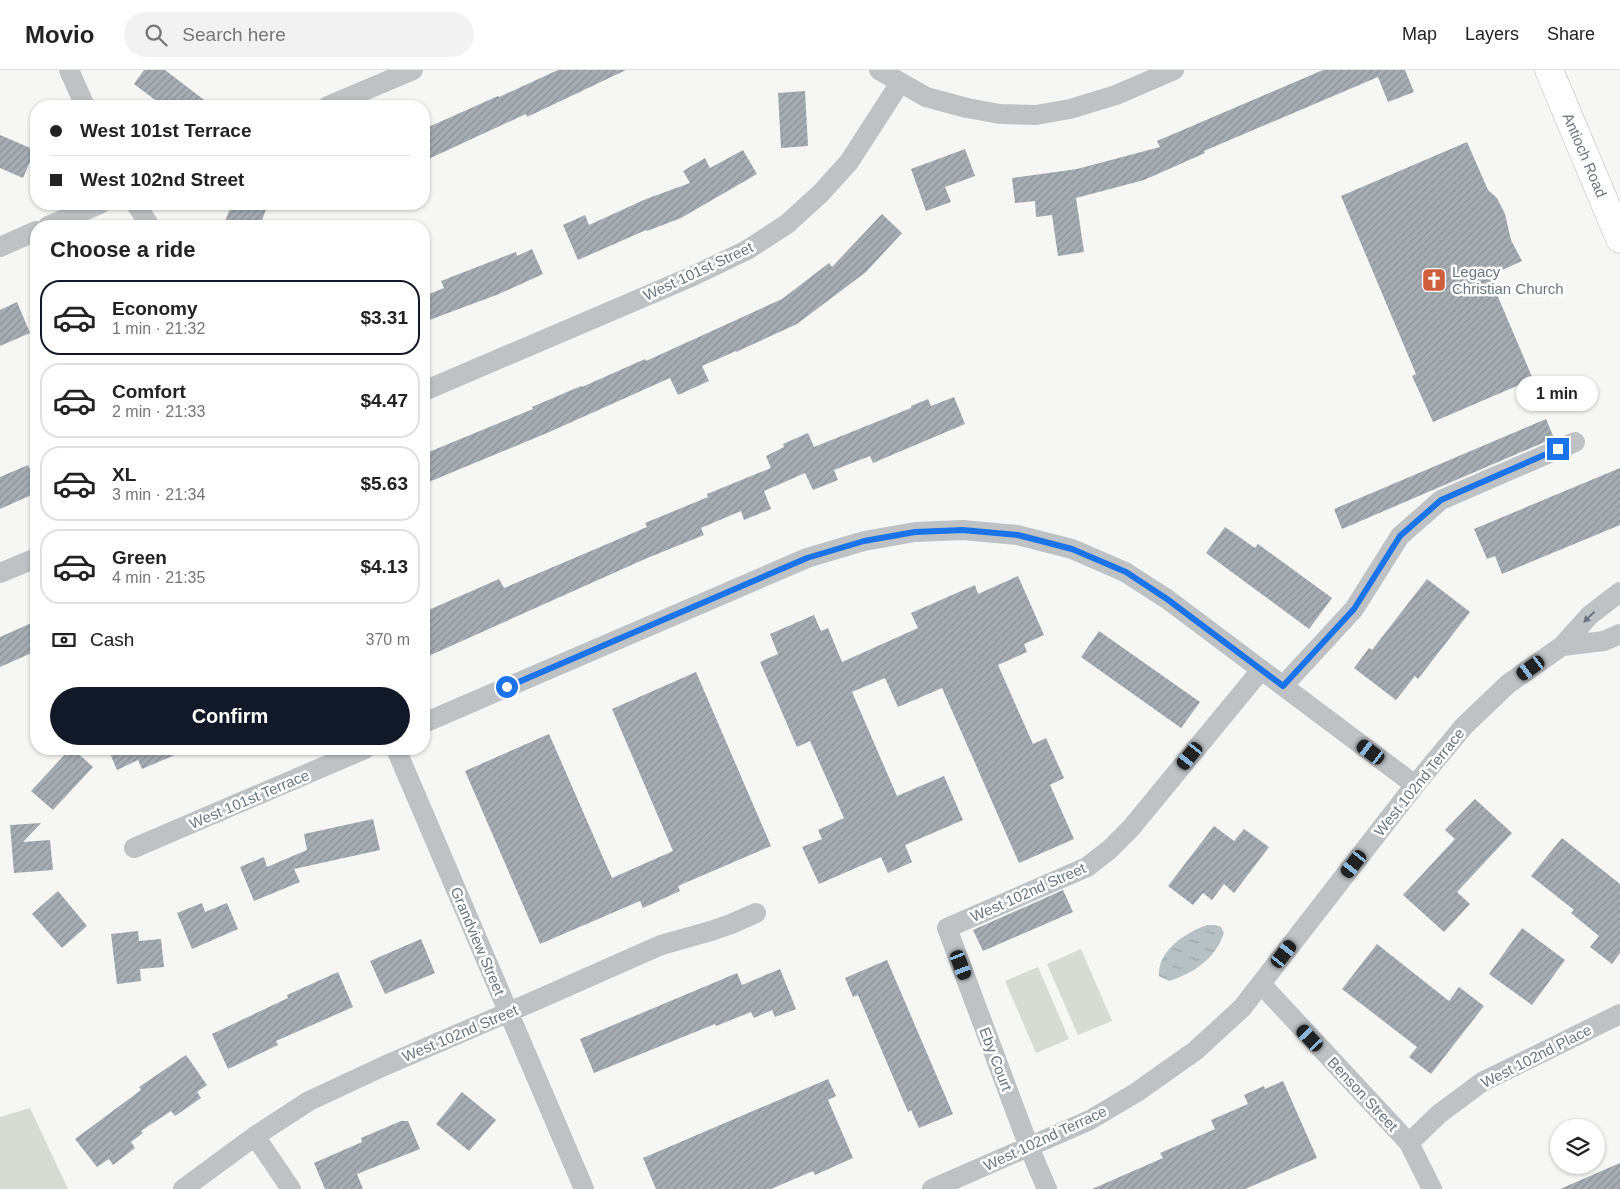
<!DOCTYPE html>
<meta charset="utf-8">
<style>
:root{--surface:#fff;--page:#f2f2f2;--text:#222;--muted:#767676;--line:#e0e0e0;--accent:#111827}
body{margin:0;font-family:Arial,sans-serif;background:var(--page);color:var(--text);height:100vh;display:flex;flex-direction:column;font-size:19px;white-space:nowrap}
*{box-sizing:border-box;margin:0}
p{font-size:16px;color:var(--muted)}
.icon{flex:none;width:28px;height:28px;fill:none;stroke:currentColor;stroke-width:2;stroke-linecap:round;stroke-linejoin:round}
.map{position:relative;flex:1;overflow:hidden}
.panel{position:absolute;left:30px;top:150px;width:400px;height:535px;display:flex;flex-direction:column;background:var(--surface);border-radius:20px;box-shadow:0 1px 4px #0004}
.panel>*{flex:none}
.hud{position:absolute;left:30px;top:30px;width:400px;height:110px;border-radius:20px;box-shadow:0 1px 4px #0004;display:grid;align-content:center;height:110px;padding:0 20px;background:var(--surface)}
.fabs{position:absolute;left:1550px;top:1049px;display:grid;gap:10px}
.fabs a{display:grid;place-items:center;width:55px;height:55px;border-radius:50%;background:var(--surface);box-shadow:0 1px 4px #0004;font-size:25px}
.end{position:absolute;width:22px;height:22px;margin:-11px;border:6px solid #1a73e8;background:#fff;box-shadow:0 0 0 2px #fff}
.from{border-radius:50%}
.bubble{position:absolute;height:35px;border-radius:18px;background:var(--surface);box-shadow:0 1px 4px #0004;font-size:16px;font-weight:700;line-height:35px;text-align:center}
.car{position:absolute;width:15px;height:30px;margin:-15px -8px;border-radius:6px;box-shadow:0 0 4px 1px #0007;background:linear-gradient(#222 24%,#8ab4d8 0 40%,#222 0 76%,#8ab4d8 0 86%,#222 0)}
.hud b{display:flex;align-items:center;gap:18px;height:48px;font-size:19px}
.hud b+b{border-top:1px solid var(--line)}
.hud i{width:12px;height:12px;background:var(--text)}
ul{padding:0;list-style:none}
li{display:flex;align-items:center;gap:15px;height:75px;margin:0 10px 8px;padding:0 10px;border:2px solid var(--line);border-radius:20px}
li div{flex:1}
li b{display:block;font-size:19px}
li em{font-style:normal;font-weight:700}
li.on{border-color:var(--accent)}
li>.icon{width:45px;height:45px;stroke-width:1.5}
h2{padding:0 20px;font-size:22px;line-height:60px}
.pay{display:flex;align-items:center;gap:12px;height:55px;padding:0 20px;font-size:19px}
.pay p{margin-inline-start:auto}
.cta{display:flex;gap:10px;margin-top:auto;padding:10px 20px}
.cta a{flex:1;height:58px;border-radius:30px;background:var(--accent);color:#fff;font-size:20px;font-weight:700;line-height:58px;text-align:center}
header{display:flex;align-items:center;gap:30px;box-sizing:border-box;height:70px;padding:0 25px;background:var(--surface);border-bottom:1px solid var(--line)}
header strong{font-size:24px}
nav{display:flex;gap:28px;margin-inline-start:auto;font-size:18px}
.search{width:350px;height:45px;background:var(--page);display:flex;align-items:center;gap:12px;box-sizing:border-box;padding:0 18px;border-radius:28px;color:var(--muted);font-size:19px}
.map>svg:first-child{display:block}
.green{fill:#d6dbd3}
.water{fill:url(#water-ripples)}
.building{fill:url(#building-hatch)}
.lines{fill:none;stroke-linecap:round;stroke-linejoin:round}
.secondary-casing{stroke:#b3b7bb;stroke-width:29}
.street{stroke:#bec2c5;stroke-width:20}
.secondary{stroke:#fff;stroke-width:28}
.oneway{fill:#697681}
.route{stroke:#1a73e8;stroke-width:6}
.labels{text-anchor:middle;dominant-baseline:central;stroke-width:5;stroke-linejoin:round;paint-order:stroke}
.street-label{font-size:15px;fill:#697681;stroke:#fff}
.poi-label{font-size:15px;fill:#697681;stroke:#fff;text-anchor:start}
</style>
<header>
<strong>Movio</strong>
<div class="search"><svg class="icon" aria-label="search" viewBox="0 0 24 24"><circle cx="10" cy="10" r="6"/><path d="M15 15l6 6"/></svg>Search here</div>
<nav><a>Map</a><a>Layers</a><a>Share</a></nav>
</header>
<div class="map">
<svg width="1620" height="1119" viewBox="0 0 1620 1119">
<defs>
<pattern id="water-ripples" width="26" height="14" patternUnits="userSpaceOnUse" patternTransform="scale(1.25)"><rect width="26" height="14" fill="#b7c1c4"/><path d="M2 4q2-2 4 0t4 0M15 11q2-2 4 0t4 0" fill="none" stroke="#99a1a5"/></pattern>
<pattern id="building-hatch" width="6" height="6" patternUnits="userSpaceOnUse" patternTransform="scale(1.25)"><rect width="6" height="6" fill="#a6adb2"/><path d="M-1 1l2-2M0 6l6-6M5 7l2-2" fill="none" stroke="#8b9196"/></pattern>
</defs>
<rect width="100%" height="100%" fill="#f6f6f4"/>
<path class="green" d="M1081,879l31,72 -34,14 -31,-71z
M1038,897l31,72 -33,14 -31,-72z
M30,1038l38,81h-68v-72z"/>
<path class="water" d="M1207,855h8l6,2 3,6c-9,26 -30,40 -55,48l-10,-5c-2,-25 27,-44 48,-51z"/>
<path class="building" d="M144,0h21l47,36h-49l-29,-22z
M558,0h68l-99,47 -1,-3 -102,47v-32l74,-33 1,1z
M1323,0h82l9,22 -26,10 -10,-25 -174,74 1,2 -61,27 -68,18 8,54 -26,4 -6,-41 -16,2 -1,-16 -20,2 -3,-25 65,-9 83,-22 -3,-6z
M805,21l3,55 -27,2 -3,-55z
M0,65l35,15 -12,28 -23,-10z
M1467,72l21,48 9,8 8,16 6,26 11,21 -33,15 44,103 -100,43 -21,-46 4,-2 -75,-178z
M965,79l10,27 -30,11 6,15 -25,9 -15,-42z
M743,80l14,24 -76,44 -34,13 -1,-1 -68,30 -15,-35 22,-10 4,10 57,-26 44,-16 -7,-12 22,-13 5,10z
M232,134h36l-8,22h-37z
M882,144l20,19 -36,39 -69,52 -61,28v-1l-34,15 7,15 -31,14 -8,-17 -123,55 -123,51v-30l109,-45 -1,-2 49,-21 1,1 63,-28 1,2 136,-62 47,-36 3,4z
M532,179l11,25 -44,20 -75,28v-26l20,-8 -3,-7 75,-29 1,4z
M17,232l13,31 -30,13v-36z
M954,327l11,27 -92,39 -3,-7 -36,14 4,10 -25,10 -8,-17 -41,18 7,18 -27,11 -3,-9 -40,17 3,7 -59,24 -221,99v-46l75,-33 5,9 143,-61 -2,-4 63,-26 -1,-3 64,-26 -5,-12 18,-9 -1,-3 25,-11 6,14 97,-39v-2l17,-7 3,7z
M1546,349l8,19 -212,91 -8,-20z
M28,395l8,17v11l-36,16v-32z
M1620,398v57l-118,49 -7,-18 -8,3 -13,-30z
M1225,457l30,21 3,-4 74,54 -23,31 -103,-76z
M1018,506l26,59 -20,9 3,8 -29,13 35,79 13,-6 18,40 -14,7 24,54 -55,24 -77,-175 -44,19 -13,-29 -33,14 45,104 47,-20 19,44 -58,25 7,17 -24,11 -7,-16 -62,27 -17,-37 20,-8 -4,-9 26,-12 -34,-77 -13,6 -37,-85 18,-8 -8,-20 44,-19 7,16 7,-3 14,34 76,-34 -7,-15 64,-28 3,9z
M1427,509l43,33 -52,67 -3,-3 -19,24 -42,-32 15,-20 3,2z
M36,551v30l-36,16v-30z
M1099,561l101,71 -19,26 -100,-71z
M696,602l75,174 -93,40 2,5 -37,17 -3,-7 -100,43 -75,-173 84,-37 63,144 61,-27 -61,-142z
M70,679h3l20,18 -40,43 -22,-19z
M108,679h81l-47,20 -4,-9 -21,10z
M1475,729l37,34 -55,59 13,12 -26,28 -41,-37 52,-56 -10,-9z
M373,749l7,31 -86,19 6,13 -46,19 -14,-34 24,-10 3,10 40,-17 -3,-16z
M41,753l-18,19 27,-2 3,30 -39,3 -4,-48z
M1214,756l20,15 10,-12 25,18 -35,46 -10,-9 -12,16 -9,-7 -10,12 -25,-19z
M1562,768l58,46v69l-8,11 -22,-17 9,-11 -28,-23 3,-3 -43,-34z
M1063,820l10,22 -90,39 -10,-21z
M58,821l29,35 -25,22 -30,-34z
M202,833l3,9 22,-9 11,26 -46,20 -15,-36z
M1522,858l43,32 -33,45 -43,-31z
M138,861l1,10 22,-2 3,28 -24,2 1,12 -24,3 -6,-50z
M421,869l14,34 -50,21 -15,-33z
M1377,874l72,57 10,-14 25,19 -53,68 -22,-17 8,-10 -75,-58z
M887,890l66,154 -34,14 -8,-18 -3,2 -50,-117 -5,2 -8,-19z
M780,899l16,40 -21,8 -3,-7 -18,8 -3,-6 -35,14 -1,-2 -121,49 -14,-34 157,-66 5,12z
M338,902l15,35 -77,34 2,4 -50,24 -16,-35 76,-36 -1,-3z
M186,985l21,30 -10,7 4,6 -26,18 -4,-5 -30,20 2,2 -12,9 4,6 -22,17 -4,-6 -12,8 -22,-28 66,-49 -2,-3z
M828,1009l8,17 -8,4 25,58 -38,17 -2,-4 -42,18h-115l-13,-31z
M1283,1011l34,77 -72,31h-153l71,-31 -3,-5 55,-24 -4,-9 37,-16 -4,-9 20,-9 1,3z
M462,1022l34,28 -27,31 -33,-27z
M401,1051h7l12,28 -63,25 6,15h-38l-11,-26 48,-21 -1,-4z
M1620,1093v26h-60z"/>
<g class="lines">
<defs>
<path id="secondary" d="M1549,0l71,169"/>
</defs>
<use href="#secondary" class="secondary-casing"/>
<path class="street" d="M69,0l16,36
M879,0l47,27 41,11 33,6 36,1 34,-6 46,-14 58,-25
M328,36l85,-36
M136,134l14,22
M48,156l52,-22
M0,177l36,-16
M424,321l269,-115 54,-26 40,-26 34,-31 28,-31 51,-79
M0,503l36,-15
M1562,576l42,-5 16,-7
M1283,616l71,-77 46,-73 41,-36 134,-58
M424,653l383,-165 57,-17 51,-9 48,-2 54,5 55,14 53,23 42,27 248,186
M396,679l188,440
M134,778l231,-99
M1261,914l148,159 23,46
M255,1066l36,53
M1409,1073l30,-29 43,-32 138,-68
M183,1119l72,-53 54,-35 75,-35 155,-67 122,-54 50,-14 20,-7 25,-11
M932,1119l158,-69 47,-28 58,-41 47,-43 173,-223 49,-59 44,-42 54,-38 28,-31 30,-23
M1047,1119l-18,-42 -82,-219 140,-61 22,-17 22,-22 130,-158"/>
<use href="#secondary" class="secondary"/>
</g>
<defs><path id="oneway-solid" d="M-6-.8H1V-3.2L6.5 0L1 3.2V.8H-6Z" transform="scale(1.25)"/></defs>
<use class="oneway" href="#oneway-solid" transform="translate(1589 547) rotate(136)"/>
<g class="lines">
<path class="route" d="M507,617l300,-129 57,-17 51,-9 48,-2 55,5 54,14 54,23 41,27 116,87 71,-77 46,-73 41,-36 117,-51"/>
</g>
<defs>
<symbol id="church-square" viewBox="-11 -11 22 22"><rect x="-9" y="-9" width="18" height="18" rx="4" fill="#ce5e3c" stroke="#fff"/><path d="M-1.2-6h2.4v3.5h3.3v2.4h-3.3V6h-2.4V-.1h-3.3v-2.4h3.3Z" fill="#fff"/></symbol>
</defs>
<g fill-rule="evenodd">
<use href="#church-square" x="1420" y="196" width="28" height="28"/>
</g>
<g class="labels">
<g class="street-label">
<text transform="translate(1585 85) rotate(67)">Antioch Road</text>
<text transform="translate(698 201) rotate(-25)">West 101st Street</text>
<text transform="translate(1419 712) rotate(-51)">West 102nd Terrace</text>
<text transform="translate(249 729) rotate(-23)">West 101st Terrace</text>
<text transform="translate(1028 822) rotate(-24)">West 102nd Street</text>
<text transform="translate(478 871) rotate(67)">Grandview Street</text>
<text transform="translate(460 963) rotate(-23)">West 102nd Street</text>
<text transform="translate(1536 986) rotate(-27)">West 102nd Place</text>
<text transform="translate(996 989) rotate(69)">Eby Court</text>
<text transform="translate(1363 1024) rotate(47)">Benson Street</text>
<text transform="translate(1045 1068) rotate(-25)">West 102nd Terrace</text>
</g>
<g class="poi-label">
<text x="1452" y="201">Legacy<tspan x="1452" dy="17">Christian Church</tspan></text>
</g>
</g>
</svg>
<div class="fabs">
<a><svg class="icon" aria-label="layers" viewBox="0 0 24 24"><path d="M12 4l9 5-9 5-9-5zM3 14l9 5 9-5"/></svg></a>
</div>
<i class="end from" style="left:507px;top:617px"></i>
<i class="end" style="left:1558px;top:379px"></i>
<div class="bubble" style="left:1516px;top:306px;width:82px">1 min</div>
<i class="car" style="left:1531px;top:598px;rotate:234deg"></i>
<i class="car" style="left:1371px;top:682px;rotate:307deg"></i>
<i class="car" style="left:1190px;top:686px;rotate:219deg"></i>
<i class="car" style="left:1354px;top:794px;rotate:218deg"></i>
<i class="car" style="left:1284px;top:884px;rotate:38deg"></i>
<i class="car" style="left:961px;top:895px;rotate:159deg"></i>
<i class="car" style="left:1310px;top:968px;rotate:317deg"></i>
<div class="hud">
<b><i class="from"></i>West 101st Terrace</b>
<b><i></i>West 102nd Street</b>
</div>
<section class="panel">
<h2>Choose a ride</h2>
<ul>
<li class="on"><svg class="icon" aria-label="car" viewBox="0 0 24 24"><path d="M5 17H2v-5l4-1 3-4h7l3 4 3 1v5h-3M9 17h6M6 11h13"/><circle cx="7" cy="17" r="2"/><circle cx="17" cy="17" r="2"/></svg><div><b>Economy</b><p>1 min · 21:32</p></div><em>$3.31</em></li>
<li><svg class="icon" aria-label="car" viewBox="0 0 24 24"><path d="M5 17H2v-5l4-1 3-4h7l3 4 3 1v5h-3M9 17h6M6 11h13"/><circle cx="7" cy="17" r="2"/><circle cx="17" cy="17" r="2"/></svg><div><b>Comfort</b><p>2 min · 21:33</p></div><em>$4.47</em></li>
<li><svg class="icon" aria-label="car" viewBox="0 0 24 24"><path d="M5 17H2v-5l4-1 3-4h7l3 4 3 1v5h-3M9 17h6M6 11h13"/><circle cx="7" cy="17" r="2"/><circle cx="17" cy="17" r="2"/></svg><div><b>XL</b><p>3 min · 21:34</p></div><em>$5.63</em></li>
<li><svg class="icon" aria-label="car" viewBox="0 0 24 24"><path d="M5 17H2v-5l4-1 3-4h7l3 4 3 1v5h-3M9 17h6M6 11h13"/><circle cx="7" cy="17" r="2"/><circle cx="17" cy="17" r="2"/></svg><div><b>Green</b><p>4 min · 21:35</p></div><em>$4.13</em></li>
</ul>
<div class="pay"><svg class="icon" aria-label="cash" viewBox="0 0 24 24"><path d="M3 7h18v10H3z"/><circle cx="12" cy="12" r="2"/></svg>Cash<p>370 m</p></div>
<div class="cta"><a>Confirm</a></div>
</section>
</div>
